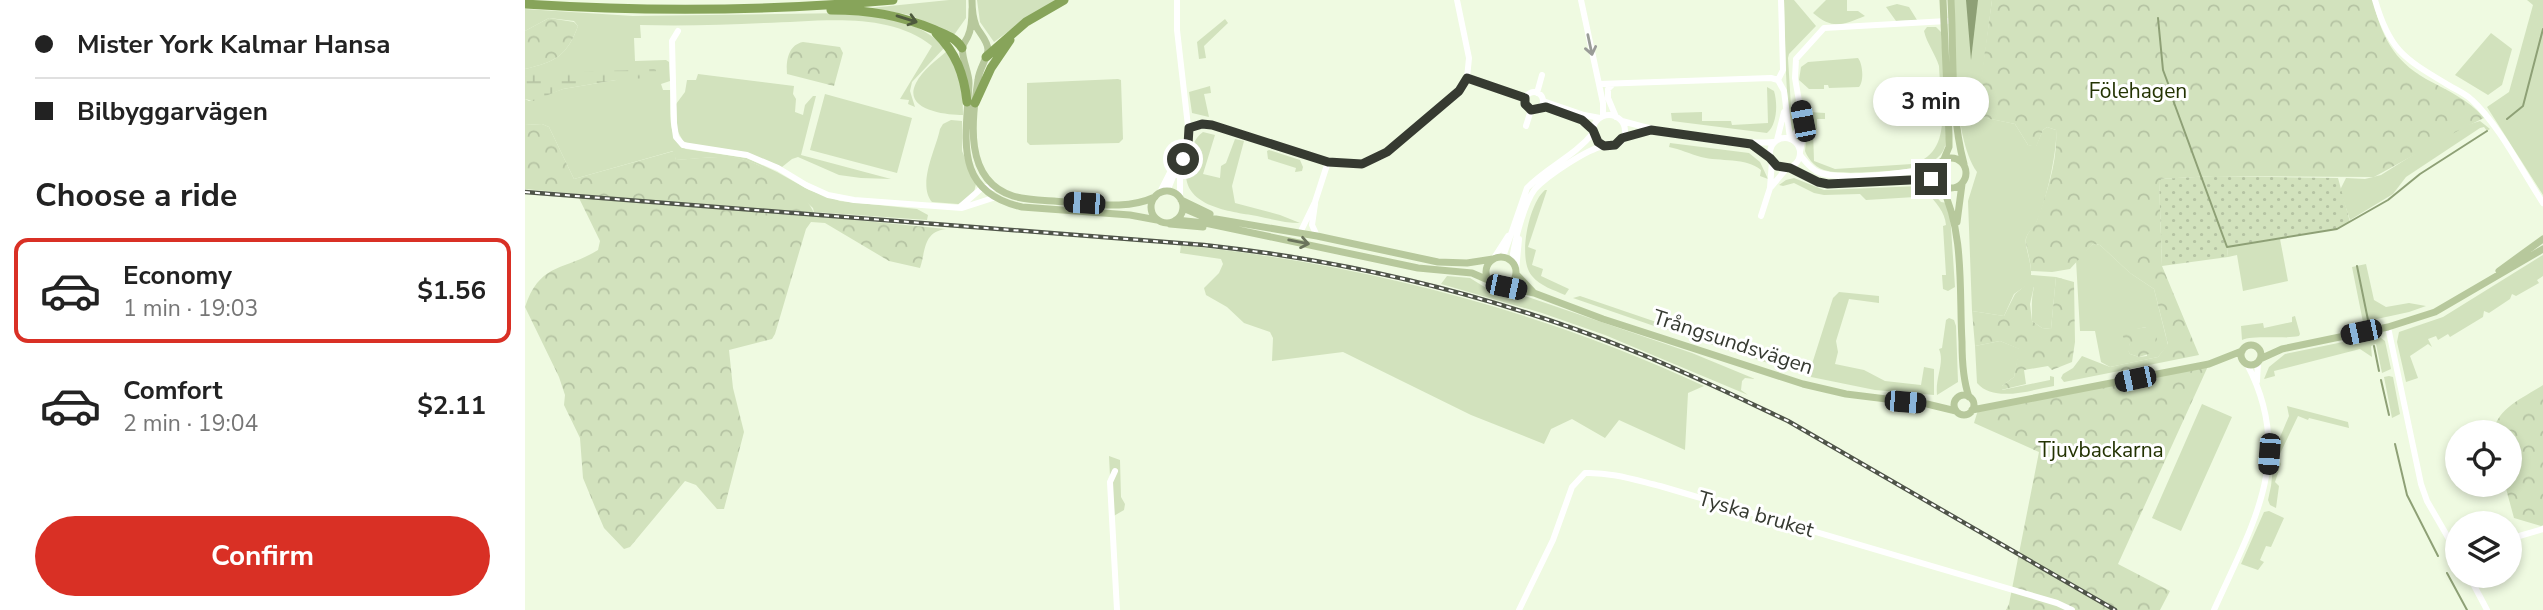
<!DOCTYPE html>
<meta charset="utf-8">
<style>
:root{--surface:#fff;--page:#f6f6f6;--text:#222;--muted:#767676;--line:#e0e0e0;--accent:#d93025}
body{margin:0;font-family:"Nunito Sans",sans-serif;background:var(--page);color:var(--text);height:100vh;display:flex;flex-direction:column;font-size:26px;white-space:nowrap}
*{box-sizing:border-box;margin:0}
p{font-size:23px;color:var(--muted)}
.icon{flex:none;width:38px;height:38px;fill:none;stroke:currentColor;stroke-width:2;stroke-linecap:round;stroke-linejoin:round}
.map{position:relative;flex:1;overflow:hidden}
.drawer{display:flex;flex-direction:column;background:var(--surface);width:525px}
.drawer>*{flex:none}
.hud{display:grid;align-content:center;height:154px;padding:0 35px;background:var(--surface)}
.fabs{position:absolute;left:1920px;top:420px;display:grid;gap:14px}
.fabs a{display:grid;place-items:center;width:77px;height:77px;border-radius:50%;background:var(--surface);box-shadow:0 4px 10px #0003;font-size:35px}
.end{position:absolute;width:32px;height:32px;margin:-16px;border:9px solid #363a31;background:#fff;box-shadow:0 0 0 4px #fff}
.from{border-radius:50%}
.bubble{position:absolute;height:49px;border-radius:24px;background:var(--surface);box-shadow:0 4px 10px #0003;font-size:23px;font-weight:700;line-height:49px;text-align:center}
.car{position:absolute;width:21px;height:42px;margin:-21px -10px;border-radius:9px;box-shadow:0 0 5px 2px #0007;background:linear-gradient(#222 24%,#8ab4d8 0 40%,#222 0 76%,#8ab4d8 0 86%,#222 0)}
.hud b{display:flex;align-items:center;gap:24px;height:66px;font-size:26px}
.hud b+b{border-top:2px solid var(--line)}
.hud i{width:18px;height:18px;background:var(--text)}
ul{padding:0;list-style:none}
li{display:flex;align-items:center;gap:21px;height:105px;margin:0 14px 10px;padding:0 21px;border:4px solid transparent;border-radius:14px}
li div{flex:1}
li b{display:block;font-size:26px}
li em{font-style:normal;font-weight:700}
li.on{border-color:var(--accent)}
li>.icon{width:63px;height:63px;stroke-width:1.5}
h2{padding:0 35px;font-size:32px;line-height:84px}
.action{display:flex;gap:14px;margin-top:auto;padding:14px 35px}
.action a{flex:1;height:80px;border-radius:42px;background:var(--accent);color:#fff;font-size:28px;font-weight:700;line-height:80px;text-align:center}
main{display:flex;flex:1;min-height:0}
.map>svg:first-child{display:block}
.grass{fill:#d2e2bd;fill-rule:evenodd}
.forest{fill:url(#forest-crowns)}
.wetland{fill:url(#wetland-marsh)}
.garden{fill:url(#garden-dots)}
.water{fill:#8ea076}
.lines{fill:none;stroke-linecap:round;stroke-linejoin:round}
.stream{stroke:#8ea076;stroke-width:2}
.minor{stroke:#fff;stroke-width:6}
.major{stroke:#b7c89c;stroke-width:7}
.highway{stroke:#87a45a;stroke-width:9}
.rail-casing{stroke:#4f5449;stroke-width:4.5}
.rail{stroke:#fff;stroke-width:2;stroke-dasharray:5;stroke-linecap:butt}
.oneway{stroke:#4e5a3d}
.oneway2{stroke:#9a9c98}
.oneway3{stroke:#6a735c}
.route{stroke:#363a31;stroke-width:9}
.labels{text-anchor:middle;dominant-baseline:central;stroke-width:6;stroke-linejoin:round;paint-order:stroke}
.park-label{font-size:21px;fill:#233302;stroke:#fff}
.street-label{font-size:21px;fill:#363a31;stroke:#fff}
</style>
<main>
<section class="drawer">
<div class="hud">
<b><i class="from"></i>Mister York Kalmar Hansa</b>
<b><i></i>Bilbyggarvägen</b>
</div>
<h2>Choose a ride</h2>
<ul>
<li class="on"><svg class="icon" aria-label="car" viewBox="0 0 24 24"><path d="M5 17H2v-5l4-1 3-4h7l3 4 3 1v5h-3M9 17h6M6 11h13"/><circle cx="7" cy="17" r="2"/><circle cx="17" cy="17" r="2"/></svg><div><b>Economy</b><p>1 min · 19:03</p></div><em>$1.56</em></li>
<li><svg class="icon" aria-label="car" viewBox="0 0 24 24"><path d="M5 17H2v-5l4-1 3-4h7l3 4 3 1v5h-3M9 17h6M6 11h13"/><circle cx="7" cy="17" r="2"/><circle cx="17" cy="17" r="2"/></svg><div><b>Comfort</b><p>2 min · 19:04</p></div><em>$2.11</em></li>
</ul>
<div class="action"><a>Confirm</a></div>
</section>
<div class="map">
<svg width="2018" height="610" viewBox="0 0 2018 610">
<defs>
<pattern id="forest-crowns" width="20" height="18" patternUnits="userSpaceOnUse" patternTransform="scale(1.75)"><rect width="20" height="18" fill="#d2e2bd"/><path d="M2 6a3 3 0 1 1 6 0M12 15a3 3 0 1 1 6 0" fill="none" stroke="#b5c3a3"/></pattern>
<pattern id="wetland-marsh" width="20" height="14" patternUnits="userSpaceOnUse" patternTransform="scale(1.75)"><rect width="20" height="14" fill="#d2e2bd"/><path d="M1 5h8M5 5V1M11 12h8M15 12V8" fill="none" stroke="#b5c3a3"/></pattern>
<pattern id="garden-dots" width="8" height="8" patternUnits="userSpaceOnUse" patternTransform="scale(1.75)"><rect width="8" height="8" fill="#d2e2bd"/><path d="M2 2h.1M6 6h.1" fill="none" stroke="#b5c3a3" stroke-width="1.8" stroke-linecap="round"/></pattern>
</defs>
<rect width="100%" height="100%" fill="#effae1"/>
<path class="grass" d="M424,0h17v18l-12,17 -44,-20 -40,-7z
M452,0h82l-35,20 -30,22 -14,-20z
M1259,0h10l22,26 -27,28 -1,4 3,49 7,14 -4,11c-9,-11 -9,-110 -10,-132z
M1301,0h21v11h11l7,5c-23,9 -32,14 -52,-3z
M1429,0h38l-15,116 38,8 13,21 8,1 7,-16 4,-3 9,3c2,19 -11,78 -21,95 -3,4 -7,7 -9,13 -2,7 6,25 5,37l25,2 -5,52 -9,-1 -10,-7c0,-13 -1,-21 2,-34l-7,-2 -13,9 -10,22 -32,-5 -4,-110 9,-29c-26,-39 -20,-124 -23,-172z
M2002,0h16v195l-56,-88 22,-15 24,-87z
M1372,4l12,3 8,13 -21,1 -10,-14z
M0,9l108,7 214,-3c36,2 72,8 98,34l-33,35 -2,9 5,16 -7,-3 1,-4 -9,-1 32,-53c-45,-36 -114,-24 -168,-23 -41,2 -82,3 -124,2l1,13h-7l1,23 31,-1 3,2 1,19 -9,3 2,6h7c1,20 -4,48 16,59l61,9 30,14 32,18 31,11 77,8 11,6 -1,5 -113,-8 -1,-4c-22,-20 -46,-45 -77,-50 -19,-3 -41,1 -60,2l-3,-9 -99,28 -25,-52 -7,-3 -17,1v-26l4,2 34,-12 53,-9 17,-10 -108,7v-8c30,-7 42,-13 53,-43l-4,-5 -25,-3 -24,13z
M700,19l3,4 -24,23 2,12 -7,1 -2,-17z
M1402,27h9l5,5c1,23 10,100 3,117 -4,9 -12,13 -21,17 -15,5 -80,9 -95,5 -11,-2 -19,-10 -23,-20l4,-39 16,1v6h-8v10l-4,1 1,31 21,8 77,-5c43,-11 28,-64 27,-98 -4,-13 -12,-22 -15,-35z
M1966,33l21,16 -10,36 -14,10 -33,-20z
M423,50c12,20 15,42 15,65 -17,0 -61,-5 -47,-32 6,-13 22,-24 32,-33z
M1333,58c5,6 6,24 1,29l-30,1 -1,-3h-4v4h-15l-10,-9 2,-13 7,-5z
M173,74l96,12 -1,8 3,5 -1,13 8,3 2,-10 8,-9h3l-15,59 90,24 -30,-1 -22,-3 -41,-18 -6,2 -10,8 -43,-16 -48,-6 -8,-4 -6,-11 -1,-26 9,-12 2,-12h9z
M593,79l3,1 2,59 -4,4 -89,2 -3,-3v-59z
M685,86l1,7 -7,1 5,23 -17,-4 -3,-21z
M1242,87l7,4c4,13 3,34 -7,42l-95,-12 -1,-8 31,-1v9h29l1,4 36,-2z
M300,94l87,24 -15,55 -87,-23z
M426,120l11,1v30l14,33 -2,8 -11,11 -5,1 -26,-2c-15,-18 4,-53 8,-73l3,-5z
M1955,121l10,8 -3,2 -3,-4 -4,1 -74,49 -13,17 -43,26 -10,-30 6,-12 19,1 16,-4 35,-22 51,-28z
M678,132l12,3 -12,39 17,4 1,-12 5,-3 9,-24 9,2 -12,45 3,17 45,12 20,8c-14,0 -29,-4 -43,-7 -32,-5 -82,-11 -69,-56 3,-10 6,-22 15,-28z
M1145,143l79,10 11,9 8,17 -8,-3 1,-6c-15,-13 -41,-8 -60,-13 -11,-3 -21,-8 -32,-10z
M744,150l31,10 3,7 -1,4 -7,1 1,-4 -28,-9 -1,-8z
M1269,178l30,12 96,-4 10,4 11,12 6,1 3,10 5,74 -7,4 -5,-2 -1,-14h4l-3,-49 3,-1c-1,-13 -10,-23 -20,-33h-11v5l-49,3 -6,-6 -36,1 -10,-2 -20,-10 -11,3 -4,-1 7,-5z
M1020,190h2l-19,57 8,3 -4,15 11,4 -2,7 28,13 -4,6c-11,-5 -25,-9 -33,-19 -15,-17 -3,-73 13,-86z
M1755,239l8,42 -45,10 -6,-36 -9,2 -1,-10z
M1568,244l7,1 30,28 24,16 14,56 -10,12 -48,10 -9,-5 -6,-31h-15l-4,-71zM1621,327l1,29 -8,1 -9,-3 -2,-4 2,-6 -1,-3 8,-12z
M656,245c181,19 357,64 523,141l-16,7 -3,57 -66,-30 -14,18 -33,-19 -21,10 -7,15 -73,-29 -128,-63 -71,9 1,-23 -3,-6 -26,-9 -17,-16 -21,-12 -2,-7 15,-15 4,-9 -2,-5 -41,-6z
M2018,255v21l-6,4 2,3 -23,13 -4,-2 -2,5 -21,14 -5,-2 -1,6 -33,20 -2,-3 -10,6 -2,-4 -8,3 4,8 -4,-3 -18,12 8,22 -12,4 -9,-40 2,-10 44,-15z
M1841,264l8,36 12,7 23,-4 17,3 -17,6 -46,10 -11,-55z
M922,276l23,2 21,13 34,5 167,57 63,26 -10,-1 -3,3 -1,9 7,5 -143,-60 -63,-22 -101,-29z
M1314,292l40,4v7l-30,-4 -13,42 2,11 -3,12 29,6 21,11 36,4 3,-18 10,2v26l-59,-5 -64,-13 -3,-6 2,-6 2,-1 21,-66z
M1055,296l91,31 -2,3 -12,-3 -84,-29z
M1770,316l5,18 -1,2c-15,3 -48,-1 -57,4l-1,-14 22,-3 1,5 28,-6v-5z
M1424,318l5,2 2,6 2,56 -21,13c-2,-18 8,-32 2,-46l3,-1 4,-28z
M1161,332l29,6 78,25 5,4 3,7 -103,-34 -13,-5z
M1852,335l8,6 6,28 -9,4 -6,-29 -5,2 1,11 -12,-8 -86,22 1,5 -11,3 5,-12 16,-13z
M1475,341l20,8 -6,28 -12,9v4l48,-10v-4l4,1v9c-23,4 -60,17 -77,-3l-2,-37z
M1864,376l4,1 7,37 -8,4 -8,-41z
M1677,404l30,13 -51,114 -29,-13z
M1762,406l61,16 1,6 -40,-10 -1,2 -10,-4 -20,42 3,6 -6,18 4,4 -3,22 -6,-3 -2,-5 3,-14 4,-37 14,-33z
M584,456l11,4 1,37 4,7 -1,6 -12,7z
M1744,511l15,7 -13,29 -5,-1 -6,14 4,2 -6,8 -17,-6 23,-52z"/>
<path class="forest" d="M1467,0h381c8,35 20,60 53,79 22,12 42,20 58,39l-21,10 -89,49 -160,-1 -55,3 3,87 37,89 -135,27 -3,-4 2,-4 10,-6 9,-12 28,11 48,-10 10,-13 -14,-55 -24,-16 -30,-28 -7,-1 -23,25 -18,3 -21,-1c0,-9 -6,-28 -5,-32 1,-7 8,-12 11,-19 10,-27 21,-60 19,-90l-9,-3 -4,3 -7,17 -8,-2 -13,-21 -39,-8z
M24,18l25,4 4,4c-11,30 -23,36 -53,43v-38z
M278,42l37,5 3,6 -9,33 -47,-12c-1,-13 1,-29 16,-32z
M17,124l7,3 25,52 100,-28 2,9c18,-1 38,-4 56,-3 26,2 76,34 83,59l131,13c-23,3 -20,21 -26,39l-31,-7 -64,-38 -14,-1 -5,7 -31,105 -3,5 -43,11 4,38 11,44 -20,77h-7l-21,-24 -11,-4 -55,66 -6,2 -20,-21 -9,-21 -12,-29 -3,-40 -16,-33 1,-10 -6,-18 -34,-70c15,-45 39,-36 73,-57l2,-9 -23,-47 -52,-5v-64z
M1531,277l18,5 1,60 -3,20 -20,8 -4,-4 -24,4 2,14 -25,6 1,-4 12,-9 5,-28 -19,-8 -25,5 -3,-35 32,5 11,-22 12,-10 7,2 -4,18 2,17 10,7 9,1z
M1622,327l6,3 4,9 -5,14 -13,4 -9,-3 -3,-5 3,-5 -7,-7 -1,-6z
M1684,364l-91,200 52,27 -10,19h-154l3,-6 30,-152 -65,-29 4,-13z
M2018,385v140l-2,1 -27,-8 -9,-33h4v-53h-16c5,-25 30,-34 50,-47z"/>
<path class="wetland" d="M129,69l2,1v5l-10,3 -30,2 -53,9 -30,12 -8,-2v-22l7,-3z"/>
<path class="garden" d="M1689,176l124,2 12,44 -13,7 -110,18 1,10 -66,9 -3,-87z"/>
<path class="water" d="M1441,0h12l-7,60z"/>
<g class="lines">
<path class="stream" d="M1633,18l5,52 9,24
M1648,100l54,147 110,-18 51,-29 32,-26 67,-43
M1982,119l16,-13 20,-77
M1832,266l11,54
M1849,346l5,25
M1856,380l8,35
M1870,444l12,51 31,61
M1922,573l20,37"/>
<path class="minor" d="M652,0v30l12,105 -9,40v24
M1056,0l22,103v13
M1850,0c14,49 28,58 70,83 9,6 20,10 27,17 27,25 50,71 71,103
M153,31l-6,10 2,82 2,14 7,8 64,10 31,13 28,17 22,10 26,5 108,8 34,-11
M942,78l58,20
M1253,80l5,-10 -2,-70
M1253,80l6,11 6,48
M1074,84l172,-6 7,2
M1088,84l-5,5v9l8,19
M1000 101a9 9 0 1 1 18 0a9 9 0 1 1-18 0Z
M1012,93l5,-18
M1018,101l41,14 16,3
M1016,106l41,14 11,10
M1068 131a16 16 0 1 1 32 0a16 16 0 1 1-32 0Z
M1097,121c46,13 104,24 152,21
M1001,126l5,-16
M664,129l14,-5 9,1 116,37 34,2 18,-7 63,-52 16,-14 8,-13 2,-20 -12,-58
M1245 153a15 15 0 1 1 30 0a15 15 0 1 1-30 0Z
M1097,138l25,-7
M1267,139l10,-17
M1252,140l7,-28
M1227,145l18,13
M1275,152l4,-22 -9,-52 1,-19 28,-31 123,-7
M1275,155c5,6 9,12 16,16 21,11 97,2 122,-5
M1265,168l28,14 10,2 93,-6 17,3
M1246,187l16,-19
M642,192l9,-23
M634,194l29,-57
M790,204l-3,21 5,11
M436,206l22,-19 14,1
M1236,216l9,-28 2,-27
M775,233l15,-31 13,-40
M978,257l24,-69c20,-21 48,-32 66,-55
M969,258l14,-22
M987,261c2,-18 12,-58 23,-72 12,-13 52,-40 69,-43
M991,271l3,-32
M1863,327l33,157 6,17 30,52
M1732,381l1,-19
M590,471l-5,11 7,128
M1984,539l34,-10
M1944,576l18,34
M994,610l34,-70 19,-53 13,-14c26,-1 50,7 75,13l397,117 15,7
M1689,610c38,-85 82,-153 33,-246"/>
<path class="major" d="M447,0c0,9 1,18 4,26 4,8 12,15 12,24 -1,9 -9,19 -10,30 -6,40 -15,100 35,116 16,5 36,4 53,6 30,2 61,8 89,-5
M1418,0l6,135v12l-5,12
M1426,0c3,54 -1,112 13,164
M447,9c0,9 0,19 -4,27 -1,3 -4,6 -5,10 -3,10 6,25 6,37 -2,53 -18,108 53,124l108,8 27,5
M1411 173a15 15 0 1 1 30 0a15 15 0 1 1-30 0Z
M1416,185c24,47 18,107 21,157 0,18 1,38 7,55
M626 207a16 16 0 1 1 32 0a16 16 0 1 1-32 0Z
M656,200l29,14
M658,208l21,9 113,19 121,26 29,1 26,-4
M651,220l29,3 213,45 54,5 16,7
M1432,222l5,-38
M645,224l33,3
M961 272a15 15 0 1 1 30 0a15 15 0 1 1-30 0Z
M1974,271l44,-32
M991,274l17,18
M981,287l28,6 69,26 200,65 43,10 81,10 29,7
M1716 355a10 10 0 1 1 20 0a10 10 0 1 1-20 0Z
M1735,359l22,-10 106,-22 47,-15 108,-63
M1429 405a10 10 0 1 1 20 0a10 10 0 1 1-20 0Z
M1447,410l237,-46 33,-13"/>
<path class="highway" d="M0,4c123,8 246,7 368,-4
M306,10c38,0 69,5 104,20 10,4 21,8 27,18
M411,33c20,20 28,41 31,69
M461,57l40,-35 38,-22
M450,103l16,-35 19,-28"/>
<defs>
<path id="rail" d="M0,192l679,53c145,16 288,50 424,104 54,21 107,47 160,72l327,189"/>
</defs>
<use href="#rail" class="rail-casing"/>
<use href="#rail" class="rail"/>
</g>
<defs><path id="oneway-shaft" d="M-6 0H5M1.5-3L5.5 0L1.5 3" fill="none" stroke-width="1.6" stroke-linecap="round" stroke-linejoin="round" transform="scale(1.75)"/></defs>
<use class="oneway" href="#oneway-shaft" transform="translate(382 19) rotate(17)"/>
<use class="oneway2" href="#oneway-shaft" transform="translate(1065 45) rotate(78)"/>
<use class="oneway3" href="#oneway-shaft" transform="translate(774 242) rotate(11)"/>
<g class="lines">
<path class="route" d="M658,159l5,-14 1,-17 13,-4 10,1 116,37 34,2 25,-12 72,-61 8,-13 58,20v6l6,6 15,-3 36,13 11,10 5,12 6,4 11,-1 7,-7 29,-8 100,14 19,14 7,8 13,2 28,14 10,2 103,-5"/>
</g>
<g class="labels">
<g class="park-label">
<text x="1613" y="91">Fölehagen</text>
<text x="1576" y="450">Tjuvbackarna</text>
</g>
<g class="street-label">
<text transform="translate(1208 342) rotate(18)">Trångsundsvägen</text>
<text transform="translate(1231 514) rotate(16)">Tyska bruket</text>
</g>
</g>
</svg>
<div class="fabs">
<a><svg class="icon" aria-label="locate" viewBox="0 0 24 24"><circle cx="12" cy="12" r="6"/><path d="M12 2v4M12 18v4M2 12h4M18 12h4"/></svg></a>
<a><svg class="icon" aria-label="layers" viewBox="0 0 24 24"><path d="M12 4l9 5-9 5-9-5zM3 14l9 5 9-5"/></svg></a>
</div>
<i class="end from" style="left:658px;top:159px"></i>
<i class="end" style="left:1406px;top:179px"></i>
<div class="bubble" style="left:1348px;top:77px;width:116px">3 min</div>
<i class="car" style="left:1278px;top:121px;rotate:349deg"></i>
<i class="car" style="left:559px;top:203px;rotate:274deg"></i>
<i class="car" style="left:981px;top:287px;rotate:102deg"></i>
<i class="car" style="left:1836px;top:332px;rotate:258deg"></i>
<i class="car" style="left:1610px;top:379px;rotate:258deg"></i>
<i class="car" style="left:1380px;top:402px;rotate:95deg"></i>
<i class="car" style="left:1744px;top:454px;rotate:184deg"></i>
</div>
</main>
